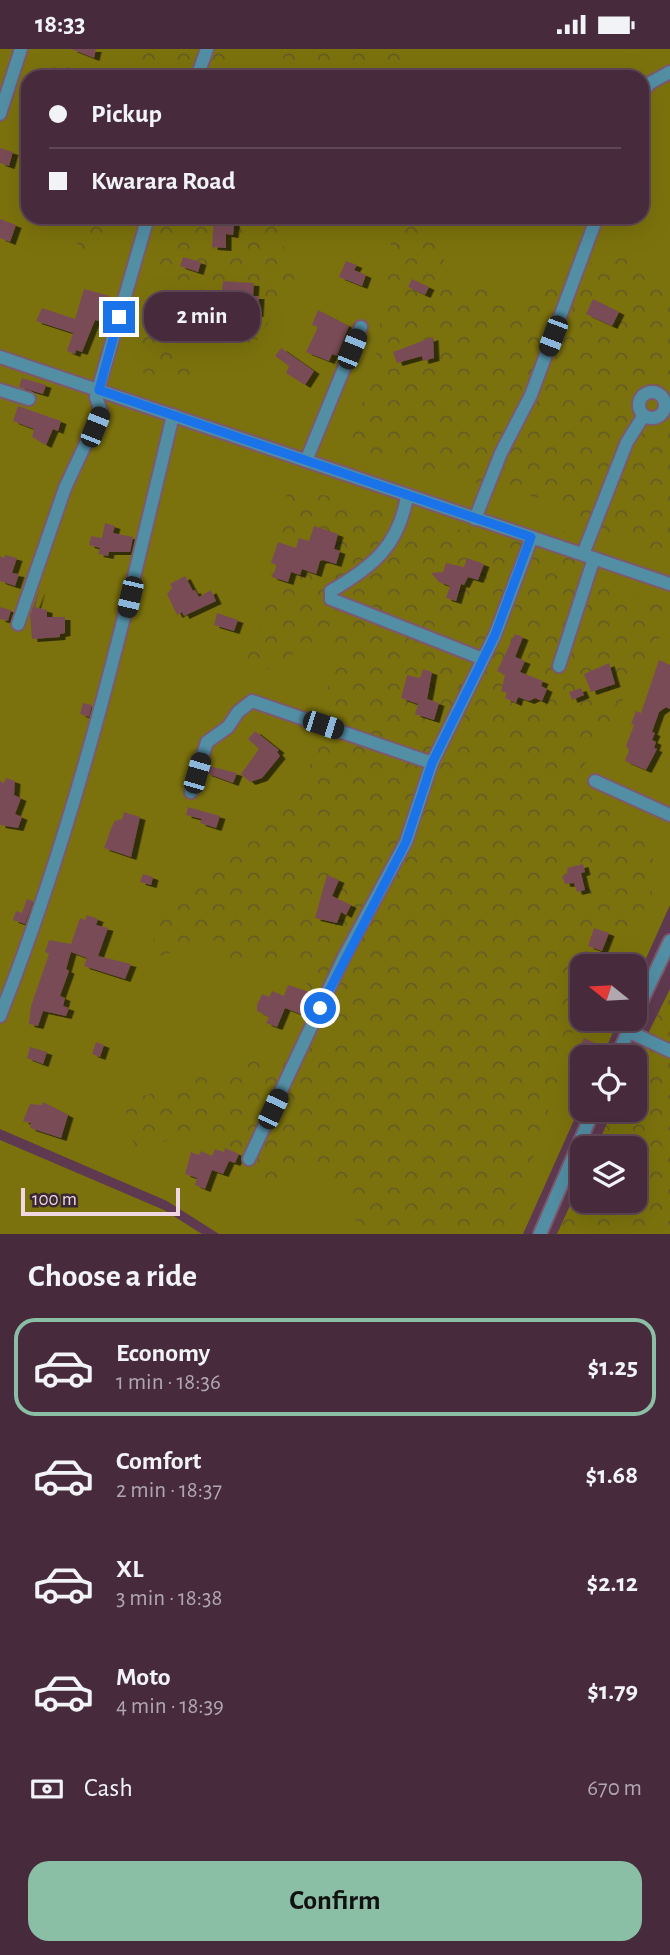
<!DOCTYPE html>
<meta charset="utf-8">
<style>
:root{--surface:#472b3c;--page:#4e3343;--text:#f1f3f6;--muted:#b0a7af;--line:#5f4756;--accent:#8abfa5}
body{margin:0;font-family:"Alegreya Sans",sans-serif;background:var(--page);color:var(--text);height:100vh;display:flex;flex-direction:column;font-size:26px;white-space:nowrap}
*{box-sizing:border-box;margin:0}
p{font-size:23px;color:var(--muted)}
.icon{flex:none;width:38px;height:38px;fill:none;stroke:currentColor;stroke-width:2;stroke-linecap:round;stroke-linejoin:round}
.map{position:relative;height:1185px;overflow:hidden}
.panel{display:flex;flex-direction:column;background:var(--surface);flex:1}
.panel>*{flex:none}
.banner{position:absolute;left:21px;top:21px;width:628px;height:154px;border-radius:21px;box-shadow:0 7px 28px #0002,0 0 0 2px var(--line);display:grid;align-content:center;height:154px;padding:0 28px;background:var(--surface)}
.needle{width:46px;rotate:288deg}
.controls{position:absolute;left:570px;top:905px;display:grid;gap:14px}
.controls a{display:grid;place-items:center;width:77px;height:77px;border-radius:14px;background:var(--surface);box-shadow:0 7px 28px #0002,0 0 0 2px var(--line);font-size:35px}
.scale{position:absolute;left:21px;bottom:18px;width:159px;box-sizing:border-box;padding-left:7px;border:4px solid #efd7e4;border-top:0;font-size:19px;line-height:24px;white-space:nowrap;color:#efd7e4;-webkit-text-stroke:5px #392732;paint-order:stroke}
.end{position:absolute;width:32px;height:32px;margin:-16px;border:9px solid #1a73e8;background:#fff;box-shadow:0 0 0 4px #fff}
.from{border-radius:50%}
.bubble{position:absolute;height:49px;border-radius:21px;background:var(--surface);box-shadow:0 7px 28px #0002,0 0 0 2px var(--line);font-size:23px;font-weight:700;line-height:49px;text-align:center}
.car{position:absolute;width:21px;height:42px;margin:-21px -10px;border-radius:9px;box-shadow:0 0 5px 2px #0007;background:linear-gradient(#222 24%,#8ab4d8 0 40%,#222 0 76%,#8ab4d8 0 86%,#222 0)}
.banner b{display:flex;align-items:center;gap:24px;height:66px;font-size:26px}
.banner b+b{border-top:2px solid var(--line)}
.banner i{width:18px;height:18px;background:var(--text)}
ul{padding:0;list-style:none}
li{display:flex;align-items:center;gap:21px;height:98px;margin:0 14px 10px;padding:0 14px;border:4px solid transparent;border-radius:21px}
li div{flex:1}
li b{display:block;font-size:26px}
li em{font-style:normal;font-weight:700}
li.on{border-color:var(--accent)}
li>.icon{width:63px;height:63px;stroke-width:1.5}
h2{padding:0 28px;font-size:32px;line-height:84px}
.pay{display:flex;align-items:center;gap:18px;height:77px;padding:0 28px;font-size:26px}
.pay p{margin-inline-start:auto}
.primary-button{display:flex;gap:14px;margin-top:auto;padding:14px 28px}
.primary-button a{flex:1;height:80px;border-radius:21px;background:var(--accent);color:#111;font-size:28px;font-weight:700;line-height:80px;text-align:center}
.status{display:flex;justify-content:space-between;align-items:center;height:49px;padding:0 35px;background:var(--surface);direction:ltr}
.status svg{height:19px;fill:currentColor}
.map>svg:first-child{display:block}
.green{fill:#7c720d;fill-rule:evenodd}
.forest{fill:url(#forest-crowns)}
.building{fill:#794c57;filter:url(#shadow)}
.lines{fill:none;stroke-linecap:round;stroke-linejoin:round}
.minor-casing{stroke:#7c596e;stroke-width:16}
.minor{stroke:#528fa5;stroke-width:12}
.route{stroke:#1a73e8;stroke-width:9}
</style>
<div class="status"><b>18:33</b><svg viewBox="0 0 49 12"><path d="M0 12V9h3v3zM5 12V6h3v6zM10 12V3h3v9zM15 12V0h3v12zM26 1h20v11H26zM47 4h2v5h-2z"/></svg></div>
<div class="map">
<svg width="670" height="1185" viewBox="0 0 670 1185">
<defs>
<pattern id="forest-crowns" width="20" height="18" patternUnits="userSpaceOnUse" patternTransform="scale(1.75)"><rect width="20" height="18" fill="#7c720d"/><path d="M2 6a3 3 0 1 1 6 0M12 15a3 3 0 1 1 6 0" fill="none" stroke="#655c26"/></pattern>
<filter id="shadow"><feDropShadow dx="5.5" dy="3" stdDeviation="0" flood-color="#0009"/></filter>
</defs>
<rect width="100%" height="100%" fill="#5f3950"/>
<path class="green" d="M0,0h670v856l-35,78v-17h-52v53h36l-17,38h-19v43l-60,134h-304l-52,-33 -167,-72zM28,28h614v140h-614z
M0,1091l164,70 38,24h-202z"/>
<path class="forest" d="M139,0h107l3,28h-120z
M282,0h132l-13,28h-115z
M77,168h47l-47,39z
M127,168h147l21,64 -45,70 -67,-25 9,54 -53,-7 5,-59 21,-70z
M386,168h41l24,61 76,24 92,-56 51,48v258l-36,-5 -95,-49 -112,-27 -80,-24 27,-79 19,-140z
M288,438l74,17 81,25 124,2 43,56 60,19v14l-96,163 79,65 -1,48 -42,70h-27v45l-7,11 -50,160 -24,52h-138l-54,-85 -39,38 -67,-57 -69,20 -11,-47 93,-34 126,-30 -52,-79 -66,12 -11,-32 -64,19 9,-48 39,-41 107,-82 29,-130 -7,-25 -91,56 28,-76z
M670,940v245h-113l26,-57v24h52v-53h-39l17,-38 22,-1v-49z"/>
<path class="building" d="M71,0h25l-2,9z
M53,18l13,4 1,-4 25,10h-42z
M26,59l2,1v26l-9,-3z
M0,99l13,4 -4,14 -9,-3z
M214,168h21l-2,18 -7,-1v14l-14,-1z
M0,170l16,6 -6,17 -10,-4z
M183,208l18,5 -3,10 -18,-6z
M346,212l11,4 -3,5 12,5 -4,11 -23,-9z
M412,230l17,8 -4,8 -17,-8z
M223,232l31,2 -1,13h6l-1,18 -23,-2 -1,7 -15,-1z
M84,240l26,7 -7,26 -8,-2 -13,32 -6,-2 -1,4 -8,-3 6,-18 -37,-12 6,-13 33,11z
M593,250l26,13 -7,14 -26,-12z
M318,261l31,16 -12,30 -5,-2 -3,7 -23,-9 12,-25 -6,-2z
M433,288l1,21 -11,3 -1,-5 -25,7 -4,-11z
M281,299l33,23 -9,14 -19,-12 3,-7 -14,-10z
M22,329l24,7 -3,9 -24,-7z
M18,357l43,15 -3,10 -5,-2 -7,16 -14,-8 2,-8 -21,-8z
M105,474l10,3 -2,7 20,4 -3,15h-21l-1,4 -10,-2 2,-6 -11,-3 2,-9 11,2z
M314,477l24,8 -4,15 6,2 -4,13 -13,-4 -3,1 -4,13 -14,-5 -2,6 -9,-3 -3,10 -16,-5 5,-12 -6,-2 7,-21 18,6 3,-10 10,3z
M5,506l12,3 -5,15 7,1 -4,12 -15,-5v-25l4,2z
M467,509l17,6 -6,16 -10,-3 -4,8 -3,-1 -5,17 -10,-3 4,-12 -11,-4 -8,-9 12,-1 3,-9 18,4z
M185,527l8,15 2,-1 4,7 12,-7 5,11 -32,15 -2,-4 -5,3 -10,-21 5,-6 -2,-4z
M40,540l-5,18 12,3v7h18v16l-5,1v3l-28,2 -2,-24z
M0,558l11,3 -3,11 -8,-2z
M217,564l21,7 -4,11 -20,-6z
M515,585l8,3 -8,20 10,4 -5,11 23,9 -2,5 6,3 -5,12 -7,-3 -6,3 -11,-4 -2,6 -11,-5 2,-5 -6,-2 4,-16 -8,-4z
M659,611l11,5v44l-4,-2 -7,5 -7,20 3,1 -3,7 4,2 -2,6 3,1 -11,21 -21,-9 4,-11 -3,-4 8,-21 -3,-1 5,-13 5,2z
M609,614l6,21 -24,8 -7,-18z
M423,620l9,3 -5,27 12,4 -5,17 -19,-6 3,-10 -17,-6 6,-23 13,3z
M581,639l3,7 -12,5 -3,-8z
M83,654l9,2 -3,12 -9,-3z
M255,682l24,19 -2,2 3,4 -18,22 -12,4 -9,-8 18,-25 -11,-10z
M209,717l28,7 -4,10 -27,-10z
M6,729l9,3 -1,14 7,3 -6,16 7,3 -4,11 -18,-3v-44l4,2z
M188,758l32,9 -4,12 -16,-5 2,-4 -16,-4z
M124,763l16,5 -9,40 -27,-9 8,-22 3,-5 7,-2z
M583,815l2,8 -4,1 4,17 -8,2 -3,-9 -9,1 -3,-8 6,-2 -1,-6z
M143,825l10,3 -2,8 -11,-3z
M327,826l12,5 -7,16 19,9 -5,10 -5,-3 -4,11 -22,-5z
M27,850l6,2 -8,23 -12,-4 3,-9 6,2z
M87,866l11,4 -2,6 12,3 -10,28 33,8 -6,15 -41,-13 3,-8 -16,-6 -5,17 3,2 -9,25 5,2 -2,8 6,2 -3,8 -23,-5 -5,15 -9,-2 2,-18 18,-52 -4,-2 4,-12 22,4 9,-26 5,2z
M594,879l15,5 -7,18 -14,-5z
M288,936l22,7 -7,23 -18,-7 -8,19 -11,-4 3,-6 -12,-6v-6l5,-11 7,3 3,-6 12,5z
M584,989l13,6 -7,13h-7v10l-10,-6z
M96,993l8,3 -4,12 -8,-3z
M30,998l17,5 -4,12 -16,-6z
M43,1053l25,13 -7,23 -31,-10 1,-5 -8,-2 7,-17 12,1z
M225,1099l14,6 -4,9 -6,-2 -6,13 -11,-4 -7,19 -10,-4 2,-7 -12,-4 6,-22 8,3 2,-4 11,5 3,-7 9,3z"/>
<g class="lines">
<defs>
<path id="minor" d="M197,28l10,-28
M642,44l8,-10 20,-11
M0,65l21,-65
M0,308l670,227
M0,341l29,9
M639 356a13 13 0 1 1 26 0a13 13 0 1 1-26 0Z
M306,412l55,-134
M407,447c-8,50 -35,71 -76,95v8l152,60
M475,470l26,-66 30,-58 66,-178
M583,505l44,-112 17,-27
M18,575l47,-136 36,-77 -5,-14 52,-180
M559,617l35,-108
M432,714l63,-128 37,-98
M595,732l75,34
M191,743l16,-50 21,-15 10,-15 14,-11 180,62 -26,79 -62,115 -95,202
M635,966l35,-74
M0,967c77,-194 125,-398 173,-601
M628,982l42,20
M617,1008l14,-32
M540,1185l54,-125"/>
</defs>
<use href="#minor" class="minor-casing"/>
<use href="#minor" class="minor"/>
</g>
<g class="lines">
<path class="route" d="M119,268l-20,73 432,147 -36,98 -63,128 -26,79 -86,166"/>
</g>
</svg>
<div class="controls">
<a><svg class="needle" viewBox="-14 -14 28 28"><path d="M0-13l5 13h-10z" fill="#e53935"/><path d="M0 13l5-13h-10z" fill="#b0a7af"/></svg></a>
<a><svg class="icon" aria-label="locate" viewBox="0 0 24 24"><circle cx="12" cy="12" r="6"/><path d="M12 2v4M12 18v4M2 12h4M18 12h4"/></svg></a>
<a><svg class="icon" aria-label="layers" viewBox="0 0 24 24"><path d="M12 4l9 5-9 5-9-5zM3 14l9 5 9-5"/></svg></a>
</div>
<div class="scale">100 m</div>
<i class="end from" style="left:320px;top:959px"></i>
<i class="end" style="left:119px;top:268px"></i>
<div class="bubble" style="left:144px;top:243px;width:116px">2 min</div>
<i class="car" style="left:553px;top:287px;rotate:201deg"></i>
<i class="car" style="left:352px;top:300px;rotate:22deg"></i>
<i class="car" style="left:95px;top:378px;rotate:22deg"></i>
<i class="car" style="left:130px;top:548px;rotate:193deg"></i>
<i class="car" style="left:323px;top:676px;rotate:108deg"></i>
<i class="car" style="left:197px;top:724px;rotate:16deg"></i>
<i class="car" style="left:273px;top:1060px;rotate:25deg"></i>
<div class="banner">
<b><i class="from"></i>Pickup</b>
<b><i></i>Kwarara Road</b>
</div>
</div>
<section class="panel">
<h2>Choose a ride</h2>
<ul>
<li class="on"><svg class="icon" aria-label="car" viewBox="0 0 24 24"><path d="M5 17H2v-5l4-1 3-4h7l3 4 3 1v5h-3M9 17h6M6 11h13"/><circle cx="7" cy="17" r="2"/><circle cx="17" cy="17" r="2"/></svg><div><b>Economy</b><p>1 min · 18:36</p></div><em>$1.25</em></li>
<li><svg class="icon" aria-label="car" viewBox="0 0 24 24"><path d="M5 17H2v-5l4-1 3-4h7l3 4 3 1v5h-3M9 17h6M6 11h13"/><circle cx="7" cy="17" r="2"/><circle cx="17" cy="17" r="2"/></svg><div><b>Comfort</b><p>2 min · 18:37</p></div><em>$1.68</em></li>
<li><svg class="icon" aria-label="car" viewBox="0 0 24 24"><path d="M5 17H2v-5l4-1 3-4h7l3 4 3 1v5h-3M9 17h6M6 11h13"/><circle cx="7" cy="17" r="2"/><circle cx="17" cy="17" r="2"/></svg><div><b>XL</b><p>3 min · 18:38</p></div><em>$2.12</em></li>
<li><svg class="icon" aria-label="car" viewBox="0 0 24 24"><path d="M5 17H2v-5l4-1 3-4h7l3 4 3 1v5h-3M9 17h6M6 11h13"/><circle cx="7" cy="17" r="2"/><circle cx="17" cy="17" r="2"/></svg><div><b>Moto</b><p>4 min · 18:39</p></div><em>$1.79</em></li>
</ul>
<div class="pay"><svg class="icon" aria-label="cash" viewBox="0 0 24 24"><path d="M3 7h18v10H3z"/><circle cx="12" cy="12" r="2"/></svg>Cash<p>670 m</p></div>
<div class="primary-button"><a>Confirm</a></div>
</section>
